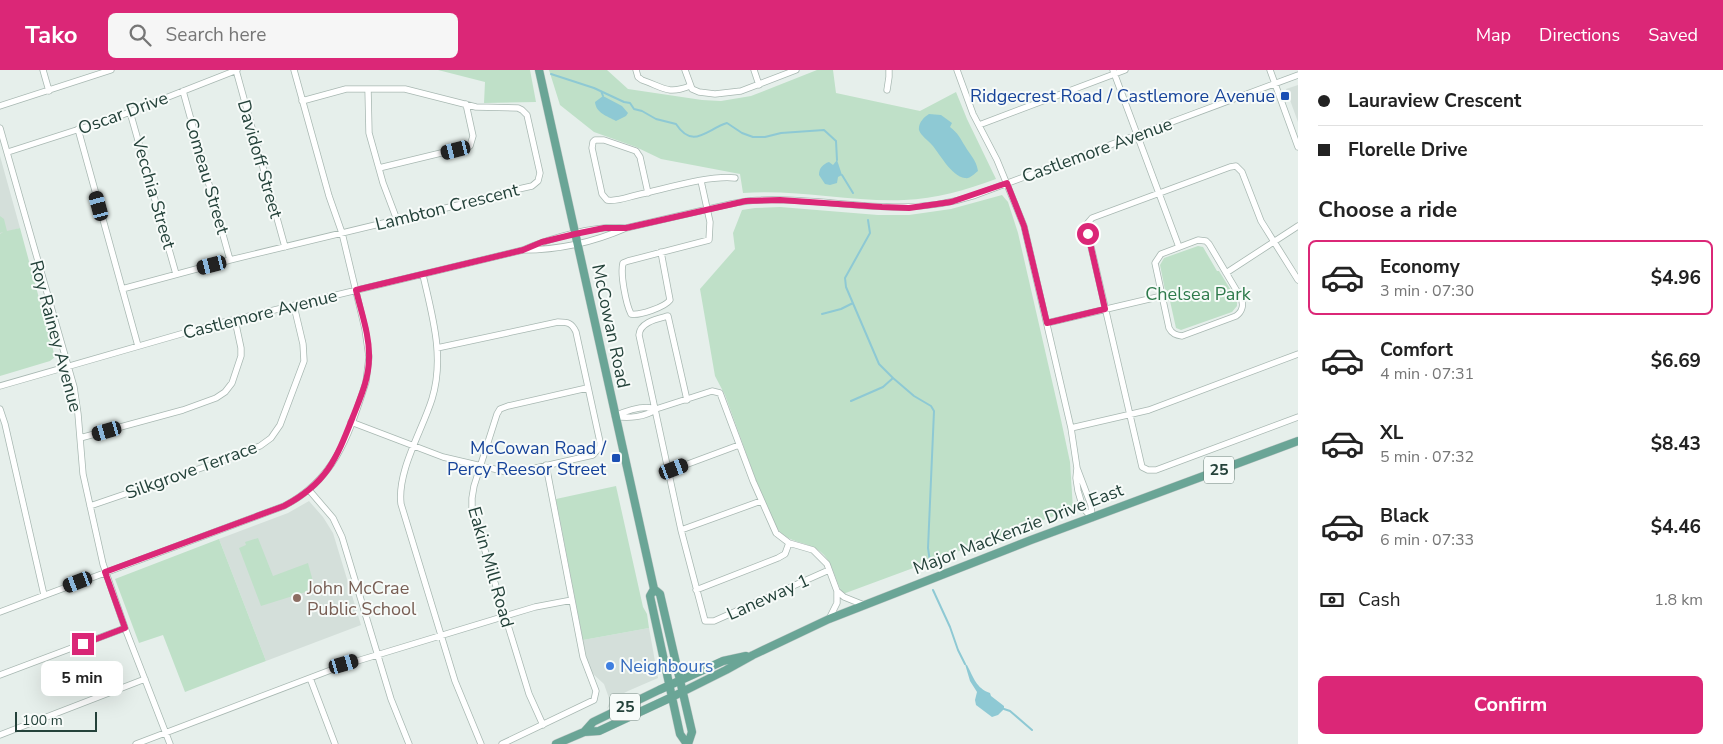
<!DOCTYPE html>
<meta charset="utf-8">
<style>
:root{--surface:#fff;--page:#f6f6f6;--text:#222;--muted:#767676;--line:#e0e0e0;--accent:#db2777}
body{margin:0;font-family:"Nunito Sans",sans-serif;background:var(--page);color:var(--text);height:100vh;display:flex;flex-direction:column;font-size:19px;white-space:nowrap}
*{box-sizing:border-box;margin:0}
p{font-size:16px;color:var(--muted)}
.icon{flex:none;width:28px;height:28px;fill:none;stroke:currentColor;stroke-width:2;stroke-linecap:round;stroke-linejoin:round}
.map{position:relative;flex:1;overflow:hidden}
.panel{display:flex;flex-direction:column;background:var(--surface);width:425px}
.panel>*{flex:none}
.guide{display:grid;align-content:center;height:110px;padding:0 20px;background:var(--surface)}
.scale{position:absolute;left:15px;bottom:12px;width:82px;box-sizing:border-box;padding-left:5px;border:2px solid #24423a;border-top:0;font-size:14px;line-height:18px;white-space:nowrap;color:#24423a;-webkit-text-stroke:4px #f7fbf9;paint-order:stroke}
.end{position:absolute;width:22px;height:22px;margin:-11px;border:6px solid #db2777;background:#fff;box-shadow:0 0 0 2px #fff}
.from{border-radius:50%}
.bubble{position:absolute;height:35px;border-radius:8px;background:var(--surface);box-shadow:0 5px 20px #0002;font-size:16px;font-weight:700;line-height:35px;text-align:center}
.car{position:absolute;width:15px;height:30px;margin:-15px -8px;border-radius:6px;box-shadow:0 0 4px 1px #0007;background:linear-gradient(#222 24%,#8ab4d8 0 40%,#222 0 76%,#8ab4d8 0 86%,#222 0)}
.guide b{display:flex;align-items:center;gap:18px;height:48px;font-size:19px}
.guide b+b{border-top:1px solid var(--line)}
.guide i{width:12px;height:12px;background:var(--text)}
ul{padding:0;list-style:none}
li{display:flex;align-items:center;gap:15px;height:75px;margin:0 10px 8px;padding:0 10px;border:2px solid transparent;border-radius:8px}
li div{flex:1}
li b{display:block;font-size:19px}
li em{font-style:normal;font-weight:700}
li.on{border-color:var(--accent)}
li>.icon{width:45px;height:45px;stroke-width:1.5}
h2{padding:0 20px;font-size:22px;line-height:60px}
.pay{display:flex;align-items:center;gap:12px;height:55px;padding:0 20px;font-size:19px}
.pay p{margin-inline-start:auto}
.primary-button{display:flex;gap:10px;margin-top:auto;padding:10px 20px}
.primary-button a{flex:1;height:58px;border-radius:8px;background:var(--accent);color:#fff;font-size:20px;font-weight:700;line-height:58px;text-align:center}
header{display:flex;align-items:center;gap:30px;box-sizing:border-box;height:70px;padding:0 25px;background:var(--accent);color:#fff}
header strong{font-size:24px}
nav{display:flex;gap:28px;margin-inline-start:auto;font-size:18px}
.search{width:350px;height:45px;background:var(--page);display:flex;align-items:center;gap:12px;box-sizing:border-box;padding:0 18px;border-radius:8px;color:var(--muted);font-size:19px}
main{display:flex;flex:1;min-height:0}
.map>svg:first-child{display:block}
.built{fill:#d4dfda}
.green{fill:#bfe0c8}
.water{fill:#8ec9d4}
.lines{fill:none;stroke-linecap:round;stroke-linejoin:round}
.stream{stroke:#8ec9d4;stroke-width:2}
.minor-casing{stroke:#a8b8b2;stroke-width:7}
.major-casing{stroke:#c2cac8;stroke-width:9}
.minor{stroke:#fff;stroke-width:5.5}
.major{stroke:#6aa596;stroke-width:8}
.route{stroke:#db2777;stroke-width:6}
.transit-dot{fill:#1a4fb4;stroke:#f7fbf9;stroke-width:2}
.education-dot{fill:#8d6e63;stroke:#f7fbf9;stroke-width:2}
.shop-dot{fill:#3f7fe0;stroke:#f7fbf9;stroke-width:2}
.labels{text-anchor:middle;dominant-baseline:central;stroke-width:4;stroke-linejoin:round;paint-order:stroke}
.shield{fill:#f7fbf9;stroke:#637a73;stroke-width:1}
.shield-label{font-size:16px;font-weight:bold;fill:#24423a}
.transit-label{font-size:18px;fill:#164399;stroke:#f7fbf9;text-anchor:end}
.street-label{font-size:18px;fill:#24423a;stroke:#f7fbf9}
.park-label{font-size:18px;fill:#2d7a4b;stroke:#f7fbf9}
.education-label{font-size:18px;fill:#785e54;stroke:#f7fbf9;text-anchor:start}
.shop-label{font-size:18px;fill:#366cbe;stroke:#f7fbf9;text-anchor:start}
</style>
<header>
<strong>Tako</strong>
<div class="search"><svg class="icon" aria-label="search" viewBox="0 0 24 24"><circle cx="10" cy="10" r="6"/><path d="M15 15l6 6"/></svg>Search here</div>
<nav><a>Map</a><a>Directions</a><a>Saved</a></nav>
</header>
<main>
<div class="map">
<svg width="1298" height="674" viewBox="0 0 1298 674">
<rect width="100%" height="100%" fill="#e6efeb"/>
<path class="built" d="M1298,15v37l-12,-33z
M0,86l20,72 -20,6z
M309,431l14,16 10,16 28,92 -95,36 -47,-122 69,-26z
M649,558l9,50 -30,13 -10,5 -11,13 3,-8 -6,-17 -12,-11 -5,-14 -4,-19z"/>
<path class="green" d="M438,0h92l6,32 -52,1 1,-21z
M549,0h58l21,19 74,11 19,1 30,-5 66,-26h16l3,23 84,18 36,-19 11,27 29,60c-30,11 -60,20 -92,21 -54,2 -107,-11 -161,-7l-3,-19 -79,-15 -25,-12 -42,-15 -34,-27z
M1002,125l6,7 10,31 43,187 9,42 3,47 -230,85c-8,-13 -9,-28 -19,-39 -16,-17 -38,-8 -50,-32l-20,-48 -29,-80 -10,-19 -15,-87 35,-40 -2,-16 9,-23 13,-2 25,-1 98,8h31l42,-6z
M0,146l4,3 3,12 13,-3 35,129 -5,4 -50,15v-142l3,-2 -3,1z
M1198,176l5,1 14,24h2l18,29v6l-5,6 -51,18 -5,-2 -6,-27 -3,-1 -7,-35 4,-7z
M616,416l27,121 4,7 2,14 -66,12 -27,-141z
M258,468l15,38 35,-13 7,26 -54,17 -22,-58 7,-3 -1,-3z
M219,469l47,122 -81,31 -22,-57 -24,8 -24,-64z"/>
<path class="water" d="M603,26l19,10 6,7 -2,3 -10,5c-9,-5 -20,-8 -21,-19z
M929,44l12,1 11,8 -2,4c8,6 10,11 15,19 5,9 11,13 13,25 -4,3 -8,8 -13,7 -14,-2 -25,-24 -33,-33 -4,-5 -11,-9 -13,-15 -1,-7 5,-13 10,-16z
M837,90l5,15 -4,2 -1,6 -7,2 -5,-1 -6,-9c0,-7 4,-11 10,-13l4,3z
M965,594l2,1c7,13 9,23 23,28l1,3 13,10v3l-6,6 -6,2 -16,-12 -1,-5 2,-8 -7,-11z"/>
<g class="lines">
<path class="stream" d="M551,4l43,14 30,14 6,1 4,6 8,2 14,8 20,5c17,26 31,5 51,-1l15,10 11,4h12l16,-4 43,-3 12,11 1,19
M601,21l2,5
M842,105l11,18
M868,150l2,13 -25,45 1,9 33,77 14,14 21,18 17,10 3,5 -6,137 2,14 -2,6
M822,244l19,-5 12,-6
M851,331l32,-14 10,-9
M933,520l17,37 8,23 7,14
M1004,639l6,2 22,19"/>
<defs>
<path id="minor" d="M43,0l6,21
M236,0l49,177
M636,0l2,7 4,3c21,7 25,15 48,6
M685,0l7,19 7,3 16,2 26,-3 55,-21
M754,0l5,15
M957,0l16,44 24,46 27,66 47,202 6,40 -1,10 2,13 5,17 9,10
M1113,0l66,177
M1270,0l28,77
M368,19l1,44 14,50 14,37
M887,20l2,-13v-7
M183,21l47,169
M0,36l111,-36
M130,42l46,162
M979,55l146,-55
M0,58l74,259 4,27 5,60 20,90 22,64 45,116
M78,59l60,217
M8,82l109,-35 120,-47
M379,98l91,-22 3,-10 -7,-32
M648,123l-8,-36 -4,-6 -32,-11h-9l-2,2 -1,6 10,46 5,6c9,2 21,-3 30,-5 28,-6 71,-20 98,-17
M1198,170l8,1 3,3 32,54c3,7 1,14 -5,18l-54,20c-6,-1 -10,-2 -13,-8l-14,-65 6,-9z
M523,180c35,0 71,-8 103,-22 26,-6 52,-12 78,-18 19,-4 37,-10 57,-10 74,-3 137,20 212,-4l325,-121
M661,182l9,48c-5,7 -31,16 -39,14 -5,-10 -11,-40 -8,-51l5,-2 81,-21 1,-18 -9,-41
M1226,203l72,-47
M423,205c9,40 22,82 9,124 -10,32 -35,72 -31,105l54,177 26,63
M1298,210l-37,-59 -19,-49 -6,-6 -6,1 -138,51 -6,7 56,242 6,3h8l142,-53
M122,219l108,-29 249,-60 22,-7 31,-7 6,-5 2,-8 -13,-58 -5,-5 -4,-2 -42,-1 -71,-18h-59l-44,12
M1047,253l115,-27
M0,316l212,-61 311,-75c27,-12 72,-25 102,-22
M687,330l-19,-84c-11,3 -28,6 -29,19l42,195 24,91h9l115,-51
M0,339l5,15 39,171
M615,346c12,3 31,1 41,-7l56,-18 8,2 33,88 23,52 13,10 24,7 14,14 10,27v12l-8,16
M615,346c11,-5 29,-11 41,-7
M351,352l92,35 64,15h11l75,-17 7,-8v-5l-24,-110c-4,-9 -8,-10 -18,-10l-121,26
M1071,358l78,-18 149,-56
M80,368l103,-28 33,-12 9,-6 7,-9 9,-27v-8l-6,-28
M1077,398l14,37 1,13
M669,401l70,-26
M309,420l24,28 9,19 49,162 18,45
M90,436l126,-43 44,-17 11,-8 9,-13 24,-64 -1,-17 -9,-38
M681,460l80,-29
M696,520l82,-32 7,-4 4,-11
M837,521l7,6 20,8
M0,542l284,-106c52,-27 65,-72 82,-124l3,-25 -4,-28 -23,-96 -13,-37 -35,-126
M0,605l125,-47
M310,608l25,66
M543,655l-14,-31 -57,-186v-10l2,-12 23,-72 3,-5 8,-3 79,-18
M0,665l145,-56
M136,674l208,-79 191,-58 37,-7 -26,-135
M502,674l92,-44 2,-9 -13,-34 -11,-57"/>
<path id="major" d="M539,0l115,519 6,5 32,138 -4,12
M654,519l-4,7 30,138 7,10
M584,662l9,-10 66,-32 64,-29 23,-5
M556,674l28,-12 15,-1 73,-34 54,-27 27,-15 76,-36 202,-79 267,-99"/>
</defs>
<use href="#minor" class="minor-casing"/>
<use href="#major" class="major-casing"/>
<use href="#minor" class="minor"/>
<use href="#major" class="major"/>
</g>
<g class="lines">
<path class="route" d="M83,574l42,-16 -20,-56 179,-66c44,-23 53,-49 70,-92 7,-18 15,-36 15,-56 1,-22 -8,-46 -13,-68l167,-40 19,-8 33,-8 29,-6h22l120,-27 34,-1 102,7 27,1 42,-6 56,-19 17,43 23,97 58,-14 -17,-75"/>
</g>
<g class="transit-dot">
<rect x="1280" y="21" width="10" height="10" rx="2.5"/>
<rect x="611" y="383" width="10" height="10" rx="2.5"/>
</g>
<circle class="education-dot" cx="297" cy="528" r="5"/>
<circle class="shop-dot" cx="610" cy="596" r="5"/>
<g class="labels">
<g class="shield">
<rect x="1204" y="386.5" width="30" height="27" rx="4"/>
<rect x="610" y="623.5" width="30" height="27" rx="4"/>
</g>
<g class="shield-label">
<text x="1219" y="400">25</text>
<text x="625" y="637">25</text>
</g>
<g class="transit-label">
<text x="1275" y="26">Ridgecrest Road / Castlemore Avenue</text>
<text x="606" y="378">McCowan Road /<tspan x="606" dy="21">Percy Reesor Street</tspan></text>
</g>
<g class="street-label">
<text transform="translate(123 43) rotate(-20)">Oscar Drive</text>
<text transform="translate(1097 80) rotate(-20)">Castlemore Avenue</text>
<text transform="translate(260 89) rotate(74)">Davidoff Street</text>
<text transform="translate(207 106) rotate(74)">Comeau Street</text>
<text transform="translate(154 123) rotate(74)">Vecchia Street</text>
<text transform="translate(447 137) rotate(-14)">Lambton Crescent</text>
<text transform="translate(260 244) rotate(-14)">Castlemore Avenue</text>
<text transform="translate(611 256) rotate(78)">McCowan Road</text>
<text transform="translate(56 266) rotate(75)">Roy Rainey Avenue</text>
<text transform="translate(191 400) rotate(-20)">Silkgrove Terrace</text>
<text transform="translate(1018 459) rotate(-21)">Major MacKenzie Drive East</text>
<text transform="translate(491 497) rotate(74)">Eakin Mill Road</text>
<text transform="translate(768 527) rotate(-24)">Laneway 1</text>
</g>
<g class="park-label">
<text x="1198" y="224">Chelsea Park</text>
</g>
<g class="education-label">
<text x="307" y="518">John McCrae<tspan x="307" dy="21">Public School</tspan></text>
</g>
<g class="shop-label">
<text x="620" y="596">Neighbours</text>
</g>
</g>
</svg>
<div class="scale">100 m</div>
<i class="end from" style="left:1088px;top:164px"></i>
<i class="end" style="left:83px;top:574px"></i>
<div class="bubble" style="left:41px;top:591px;width:82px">5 min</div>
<i class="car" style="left:456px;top:80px;rotate:256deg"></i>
<i class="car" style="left:99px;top:136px;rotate:345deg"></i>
<i class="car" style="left:212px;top:195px;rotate:256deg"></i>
<i class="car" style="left:107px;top:361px;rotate:254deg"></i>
<i class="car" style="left:674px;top:399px;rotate:69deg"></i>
<i class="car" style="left:78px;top:512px;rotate:249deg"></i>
<i class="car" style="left:344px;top:594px;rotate:74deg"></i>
</div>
<section class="panel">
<div class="guide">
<b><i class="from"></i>Lauraview Crescent</b>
<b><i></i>Florelle Drive</b>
</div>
<h2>Choose a ride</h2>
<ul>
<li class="on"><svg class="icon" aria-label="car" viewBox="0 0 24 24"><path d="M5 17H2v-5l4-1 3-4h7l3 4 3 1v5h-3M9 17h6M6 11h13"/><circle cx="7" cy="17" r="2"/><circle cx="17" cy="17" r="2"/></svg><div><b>Economy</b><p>3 min · 07:30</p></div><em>$4.96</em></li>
<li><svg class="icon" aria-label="car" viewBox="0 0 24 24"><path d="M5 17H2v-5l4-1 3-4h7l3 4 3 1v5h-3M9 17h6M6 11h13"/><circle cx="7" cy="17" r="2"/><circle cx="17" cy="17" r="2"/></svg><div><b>Comfort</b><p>4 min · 07:31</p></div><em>$6.69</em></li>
<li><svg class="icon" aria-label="car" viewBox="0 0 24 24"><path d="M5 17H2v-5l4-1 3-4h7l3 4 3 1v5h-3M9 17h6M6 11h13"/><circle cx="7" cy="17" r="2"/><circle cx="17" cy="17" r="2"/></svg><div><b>XL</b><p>5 min · 07:32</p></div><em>$8.43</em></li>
<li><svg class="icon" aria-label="car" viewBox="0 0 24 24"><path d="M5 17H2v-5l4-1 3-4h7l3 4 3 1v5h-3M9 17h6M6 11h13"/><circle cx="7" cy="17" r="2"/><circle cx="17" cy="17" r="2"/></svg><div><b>Black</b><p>6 min · 07:33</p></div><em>$4.46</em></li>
</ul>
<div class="pay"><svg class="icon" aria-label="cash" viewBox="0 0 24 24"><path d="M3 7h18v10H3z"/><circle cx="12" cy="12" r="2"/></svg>Cash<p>1.8 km</p></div>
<div class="primary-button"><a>Confirm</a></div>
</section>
</main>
